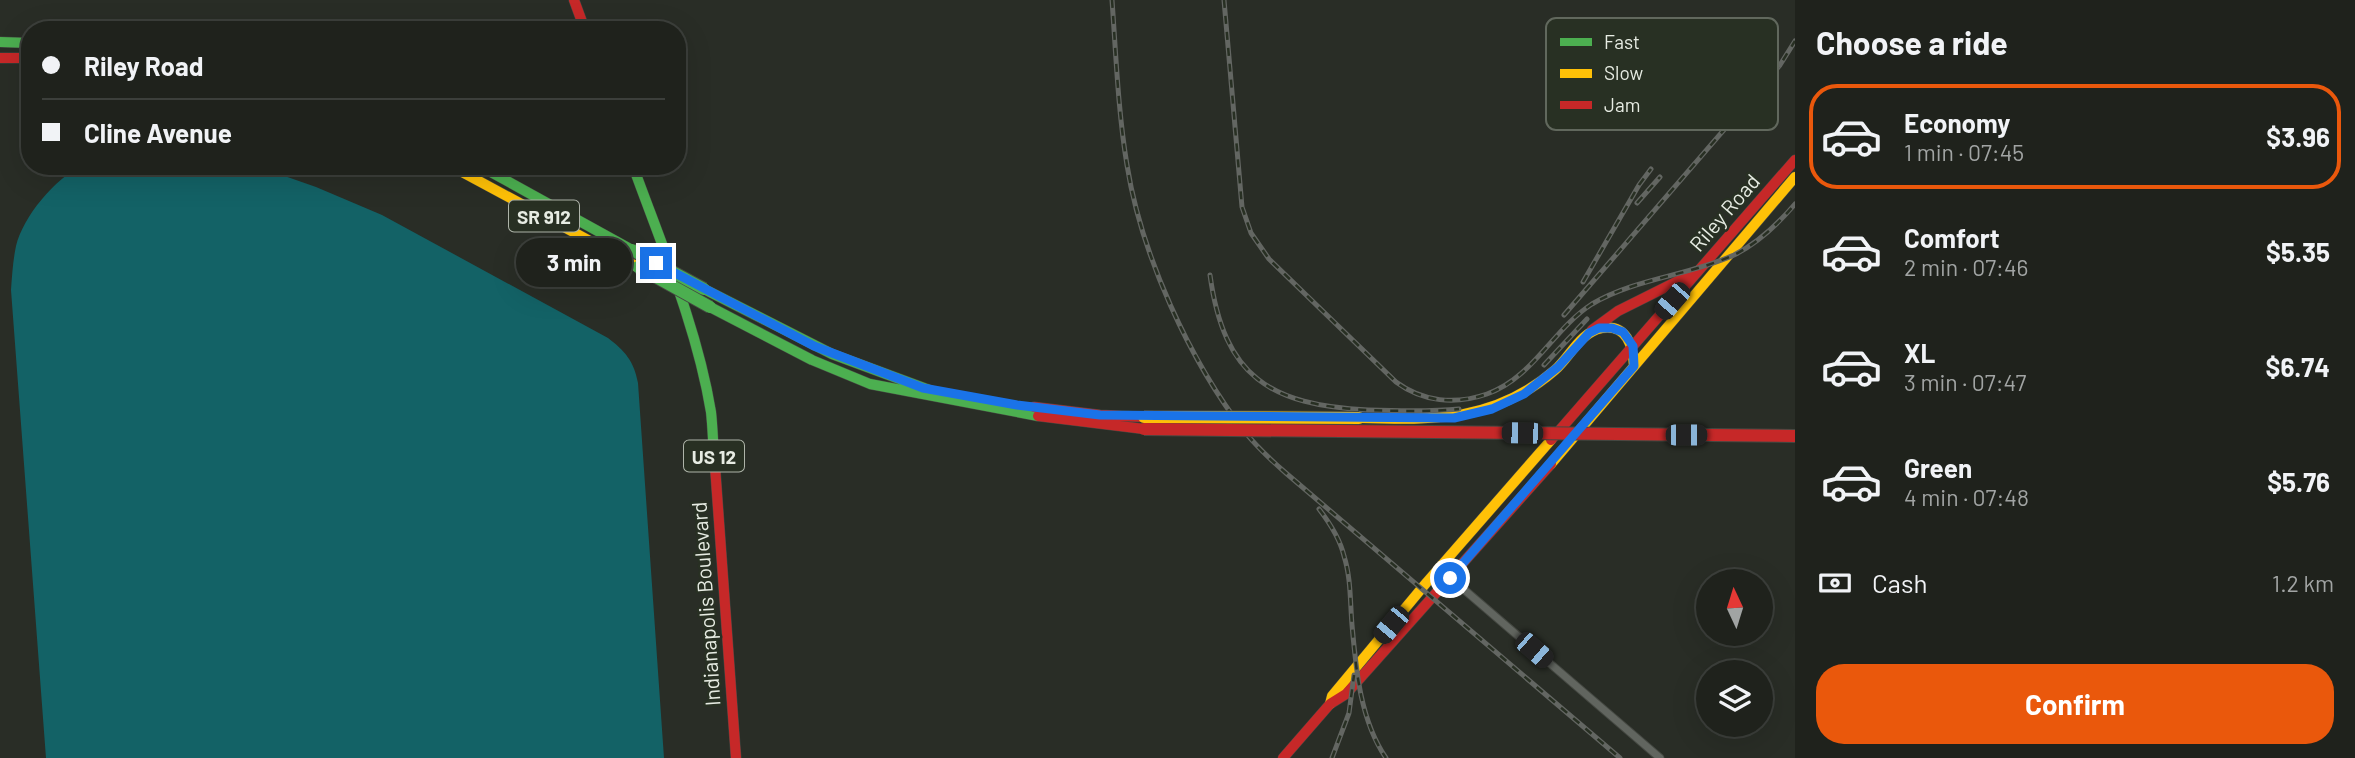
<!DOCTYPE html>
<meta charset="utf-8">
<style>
:root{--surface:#1f221c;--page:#272a25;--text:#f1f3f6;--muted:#a1a4a3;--line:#3c3f3b;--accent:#ea580c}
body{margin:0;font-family:Barlow,sans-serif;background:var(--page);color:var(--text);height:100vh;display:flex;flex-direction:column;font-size:26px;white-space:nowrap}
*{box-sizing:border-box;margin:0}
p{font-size:23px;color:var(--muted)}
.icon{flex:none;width:38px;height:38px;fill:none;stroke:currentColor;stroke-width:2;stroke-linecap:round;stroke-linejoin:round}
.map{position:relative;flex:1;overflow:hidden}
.sheet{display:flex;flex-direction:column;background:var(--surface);width:560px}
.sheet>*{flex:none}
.top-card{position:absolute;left:21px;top:21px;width:665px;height:154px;border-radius:28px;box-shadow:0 7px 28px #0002,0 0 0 2px var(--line);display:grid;align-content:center;height:154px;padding:0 21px;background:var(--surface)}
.needle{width:46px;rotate:356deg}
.fabs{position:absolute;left:1696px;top:569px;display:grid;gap:14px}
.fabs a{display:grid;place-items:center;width:77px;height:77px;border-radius:50%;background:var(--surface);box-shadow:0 7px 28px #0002,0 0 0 2px var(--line);font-size:35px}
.end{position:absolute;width:32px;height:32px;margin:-16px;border:9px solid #1a73e8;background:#fff;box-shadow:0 0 0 4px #fff}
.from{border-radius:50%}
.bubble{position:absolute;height:49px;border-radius:24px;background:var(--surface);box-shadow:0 7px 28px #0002,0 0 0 2px var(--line);font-size:23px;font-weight:700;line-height:49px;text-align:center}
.car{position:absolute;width:21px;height:42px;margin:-21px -10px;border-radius:9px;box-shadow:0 0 5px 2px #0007;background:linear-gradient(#222 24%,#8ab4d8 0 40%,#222 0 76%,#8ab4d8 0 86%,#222 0)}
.top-card b{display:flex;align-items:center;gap:24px;height:66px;font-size:26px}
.top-card b+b{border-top:2px solid var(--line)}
.top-card i{width:18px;height:18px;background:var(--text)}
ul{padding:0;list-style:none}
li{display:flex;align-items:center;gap:21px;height:105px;margin:0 14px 10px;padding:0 7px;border:4px solid transparent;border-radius:28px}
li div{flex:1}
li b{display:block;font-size:26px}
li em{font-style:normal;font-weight:700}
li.current{border-color:var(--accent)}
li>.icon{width:63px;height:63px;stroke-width:1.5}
h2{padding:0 21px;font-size:32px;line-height:84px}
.pay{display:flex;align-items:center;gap:18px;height:77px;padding:0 21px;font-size:26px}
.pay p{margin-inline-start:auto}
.primary-button{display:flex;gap:14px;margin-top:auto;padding:14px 21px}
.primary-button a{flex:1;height:80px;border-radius:28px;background:var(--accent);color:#fff;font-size:28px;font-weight:700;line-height:80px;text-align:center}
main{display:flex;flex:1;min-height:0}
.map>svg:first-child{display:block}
.water{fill:#136266}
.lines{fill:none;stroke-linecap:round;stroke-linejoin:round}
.street-casing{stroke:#454842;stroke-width:9}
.fast-casing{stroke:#454842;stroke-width:11}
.slow-casing{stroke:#454842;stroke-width:11}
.jam-casing{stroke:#454842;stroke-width:11}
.street{stroke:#61655f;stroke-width:7}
.fast{stroke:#4caf50;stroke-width:10}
.slow{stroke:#ffc107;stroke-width:10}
.jam{stroke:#c62828;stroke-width:10}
.rail-casing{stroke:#636662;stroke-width:5}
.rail{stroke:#283023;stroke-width:2.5;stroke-dasharray:8;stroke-linecap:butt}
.fast-bridge-casing{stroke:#454842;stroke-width:14;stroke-linecap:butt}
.slow-bridge-casing{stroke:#454842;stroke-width:14;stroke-linecap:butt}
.jam-bridge-casing{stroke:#454842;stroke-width:14;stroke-linecap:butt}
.fast-bridge{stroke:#4caf50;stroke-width:12}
.slow-bridge{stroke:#ffc107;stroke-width:12}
.jam-bridge{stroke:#c62828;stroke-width:12}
.route{stroke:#1a73e8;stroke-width:9}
.labels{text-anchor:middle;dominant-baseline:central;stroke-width:5;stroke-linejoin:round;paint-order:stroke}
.shield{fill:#283023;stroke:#aeb4a9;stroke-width:2}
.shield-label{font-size:19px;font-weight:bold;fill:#e7ece3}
.street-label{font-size:21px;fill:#e7ece3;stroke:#283023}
.key{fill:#283023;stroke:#61685d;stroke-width:2}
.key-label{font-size:19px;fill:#e7ece3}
</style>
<main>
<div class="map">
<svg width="1795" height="758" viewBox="0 0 1795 758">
<rect width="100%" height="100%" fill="#292d26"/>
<path class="water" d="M82,166h174l60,21 66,28 226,123c17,13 26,23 30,45l26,375h-618l-35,-468c1,-14 2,-30 5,-44 7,-29 39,-68 66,-80z"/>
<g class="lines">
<defs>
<path id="street" d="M1439,568l221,190"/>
<path id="fast" d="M0,42l30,1
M480,166l152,84
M633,166c29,80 64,161 78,246 2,18 2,36 4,54
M704,289l128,65 100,37
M710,307l102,53 58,24 168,32"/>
<path id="slow" d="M451,166l187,101
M1359,418c75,2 136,4 196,-48 15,-13 25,-38 47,-42 25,-4 31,18 32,38
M1551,464l244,-287
M1330,704l2,-8 95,-114 124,-142"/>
<path id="jam" d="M574,0l11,30
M0,58h30
M1592,330l26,-19 80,-40
M1034,407l66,8 44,2
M1038,416l106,13
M1551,440l244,-280
M715,466l21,292
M1283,758l47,-54 16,-10 205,-230"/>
</defs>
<use href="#street" class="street-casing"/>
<use href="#fast" class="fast-casing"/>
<use href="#slow" class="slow-casing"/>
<use href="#jam" class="jam-casing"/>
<use href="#street" class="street"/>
<use href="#fast" class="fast"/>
<use href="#slow" class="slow"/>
<use href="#jam" class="jam"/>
<defs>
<path id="rail" d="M1112,0c4,55 6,111 15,165 14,89 63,197 118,267 12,15 27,29 42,42l333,284
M1224,0l18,207 9,26 18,26 127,123c27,20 59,23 91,12 46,-16 66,-65 105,-90 44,-26 96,-28 142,-49 24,-12 44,-31 61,-51
M1637,203l23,-26
M1210,275c14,102 60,130 158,135 30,1 61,2 91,-1
M1583,282l56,-97 12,-16
M1564,315l216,-250 15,-24
M1544,365l43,-46
M1319,509c10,13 21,30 25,47 7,22 6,45 8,69 4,44 8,95 34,133
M1332,758l17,-45 5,-38"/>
</defs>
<use href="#rail" class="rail-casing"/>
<use href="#rail" class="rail"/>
<defs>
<path id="fast-bridge" d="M632,250l72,39
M638,267l72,40"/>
<path id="slow-bridge" d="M1144,417l215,1"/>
<path id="jam-bridge" d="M1144,429l651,7"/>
</defs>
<use href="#fast-bridge" class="fast-bridge-casing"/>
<use href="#slow-bridge" class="slow-bridge-casing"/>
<use href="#jam-bridge" class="jam-bridge-casing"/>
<use href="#fast-bridge" class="fast-bridge"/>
<use href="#slow-bridge" class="slow-bridge"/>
<use href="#jam-bridge" class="jam-bridge"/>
</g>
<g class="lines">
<path class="route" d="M656,263l158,83 109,42 94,17 83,10 354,3 38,-9 32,-15 34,-27 31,-34 10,-5h13l11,4 10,14 1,20 -184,212"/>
</g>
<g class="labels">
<g class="shield">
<rect x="509" y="200.5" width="70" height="31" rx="5"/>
<rect x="684" y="440.5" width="60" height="31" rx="5"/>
</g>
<g class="shield-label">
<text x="544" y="216">SR 912</text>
<text x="714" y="456">US 12</text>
</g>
<g class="street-label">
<text transform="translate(1724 212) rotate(-49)">Riley Road</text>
<text transform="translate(705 604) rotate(-94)">Indianapolis Boulevard</text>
</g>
</g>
<rect x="1546" y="18" width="232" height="112" rx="10" class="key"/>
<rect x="1560" y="38" width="32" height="8" fill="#4caf50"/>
<rect x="1560" y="69" width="32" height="9" fill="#ffc107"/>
<rect x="1560" y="101" width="32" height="8" fill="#c62828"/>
<g class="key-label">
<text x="1604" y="49">Fast</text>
<text x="1604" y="80">Slow</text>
<text x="1604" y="112">Jam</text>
</g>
</svg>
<div class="fabs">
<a><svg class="needle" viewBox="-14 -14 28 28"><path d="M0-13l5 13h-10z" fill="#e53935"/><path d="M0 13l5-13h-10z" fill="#a1a4a3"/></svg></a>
<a><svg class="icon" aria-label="layers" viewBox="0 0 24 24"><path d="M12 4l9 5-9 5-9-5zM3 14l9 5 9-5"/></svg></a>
</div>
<i class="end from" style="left:1450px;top:578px"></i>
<i class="end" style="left:656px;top:263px"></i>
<div class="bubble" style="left:516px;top:238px;width:116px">3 min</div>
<i class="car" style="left:1672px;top:301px;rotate:221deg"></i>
<i class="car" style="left:1522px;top:433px;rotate:271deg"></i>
<i class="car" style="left:1686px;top:435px;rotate:90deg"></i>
<i class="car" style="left:1391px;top:625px;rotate:220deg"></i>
<i class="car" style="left:1534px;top:650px;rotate:131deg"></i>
<div class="top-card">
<b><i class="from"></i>Riley Road</b>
<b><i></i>Cline Avenue</b>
</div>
</div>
<section class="sheet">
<h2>Choose a ride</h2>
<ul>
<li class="current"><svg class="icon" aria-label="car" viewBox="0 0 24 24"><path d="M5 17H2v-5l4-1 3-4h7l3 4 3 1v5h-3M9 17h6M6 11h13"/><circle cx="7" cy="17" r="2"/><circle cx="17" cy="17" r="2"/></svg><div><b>Economy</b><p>1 min · 07:45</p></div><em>$3.96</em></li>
<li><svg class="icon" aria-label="car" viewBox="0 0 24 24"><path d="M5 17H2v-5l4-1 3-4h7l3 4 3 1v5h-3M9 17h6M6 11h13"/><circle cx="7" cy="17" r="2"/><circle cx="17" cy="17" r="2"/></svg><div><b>Comfort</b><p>2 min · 07:46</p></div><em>$5.35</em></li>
<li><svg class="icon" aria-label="car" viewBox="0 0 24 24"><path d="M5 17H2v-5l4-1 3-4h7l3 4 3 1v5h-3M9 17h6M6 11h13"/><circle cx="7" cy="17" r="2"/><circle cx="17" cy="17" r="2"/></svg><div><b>XL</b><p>3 min · 07:47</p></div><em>$6.74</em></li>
<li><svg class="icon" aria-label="car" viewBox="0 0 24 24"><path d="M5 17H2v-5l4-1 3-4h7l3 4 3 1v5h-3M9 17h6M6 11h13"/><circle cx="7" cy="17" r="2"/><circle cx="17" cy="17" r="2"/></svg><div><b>Green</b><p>4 min · 07:48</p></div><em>$5.76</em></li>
</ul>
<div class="pay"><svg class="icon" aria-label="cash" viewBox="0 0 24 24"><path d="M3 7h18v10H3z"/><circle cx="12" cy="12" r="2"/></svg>Cash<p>1.2 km</p></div>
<div class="primary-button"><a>Confirm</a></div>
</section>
</main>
